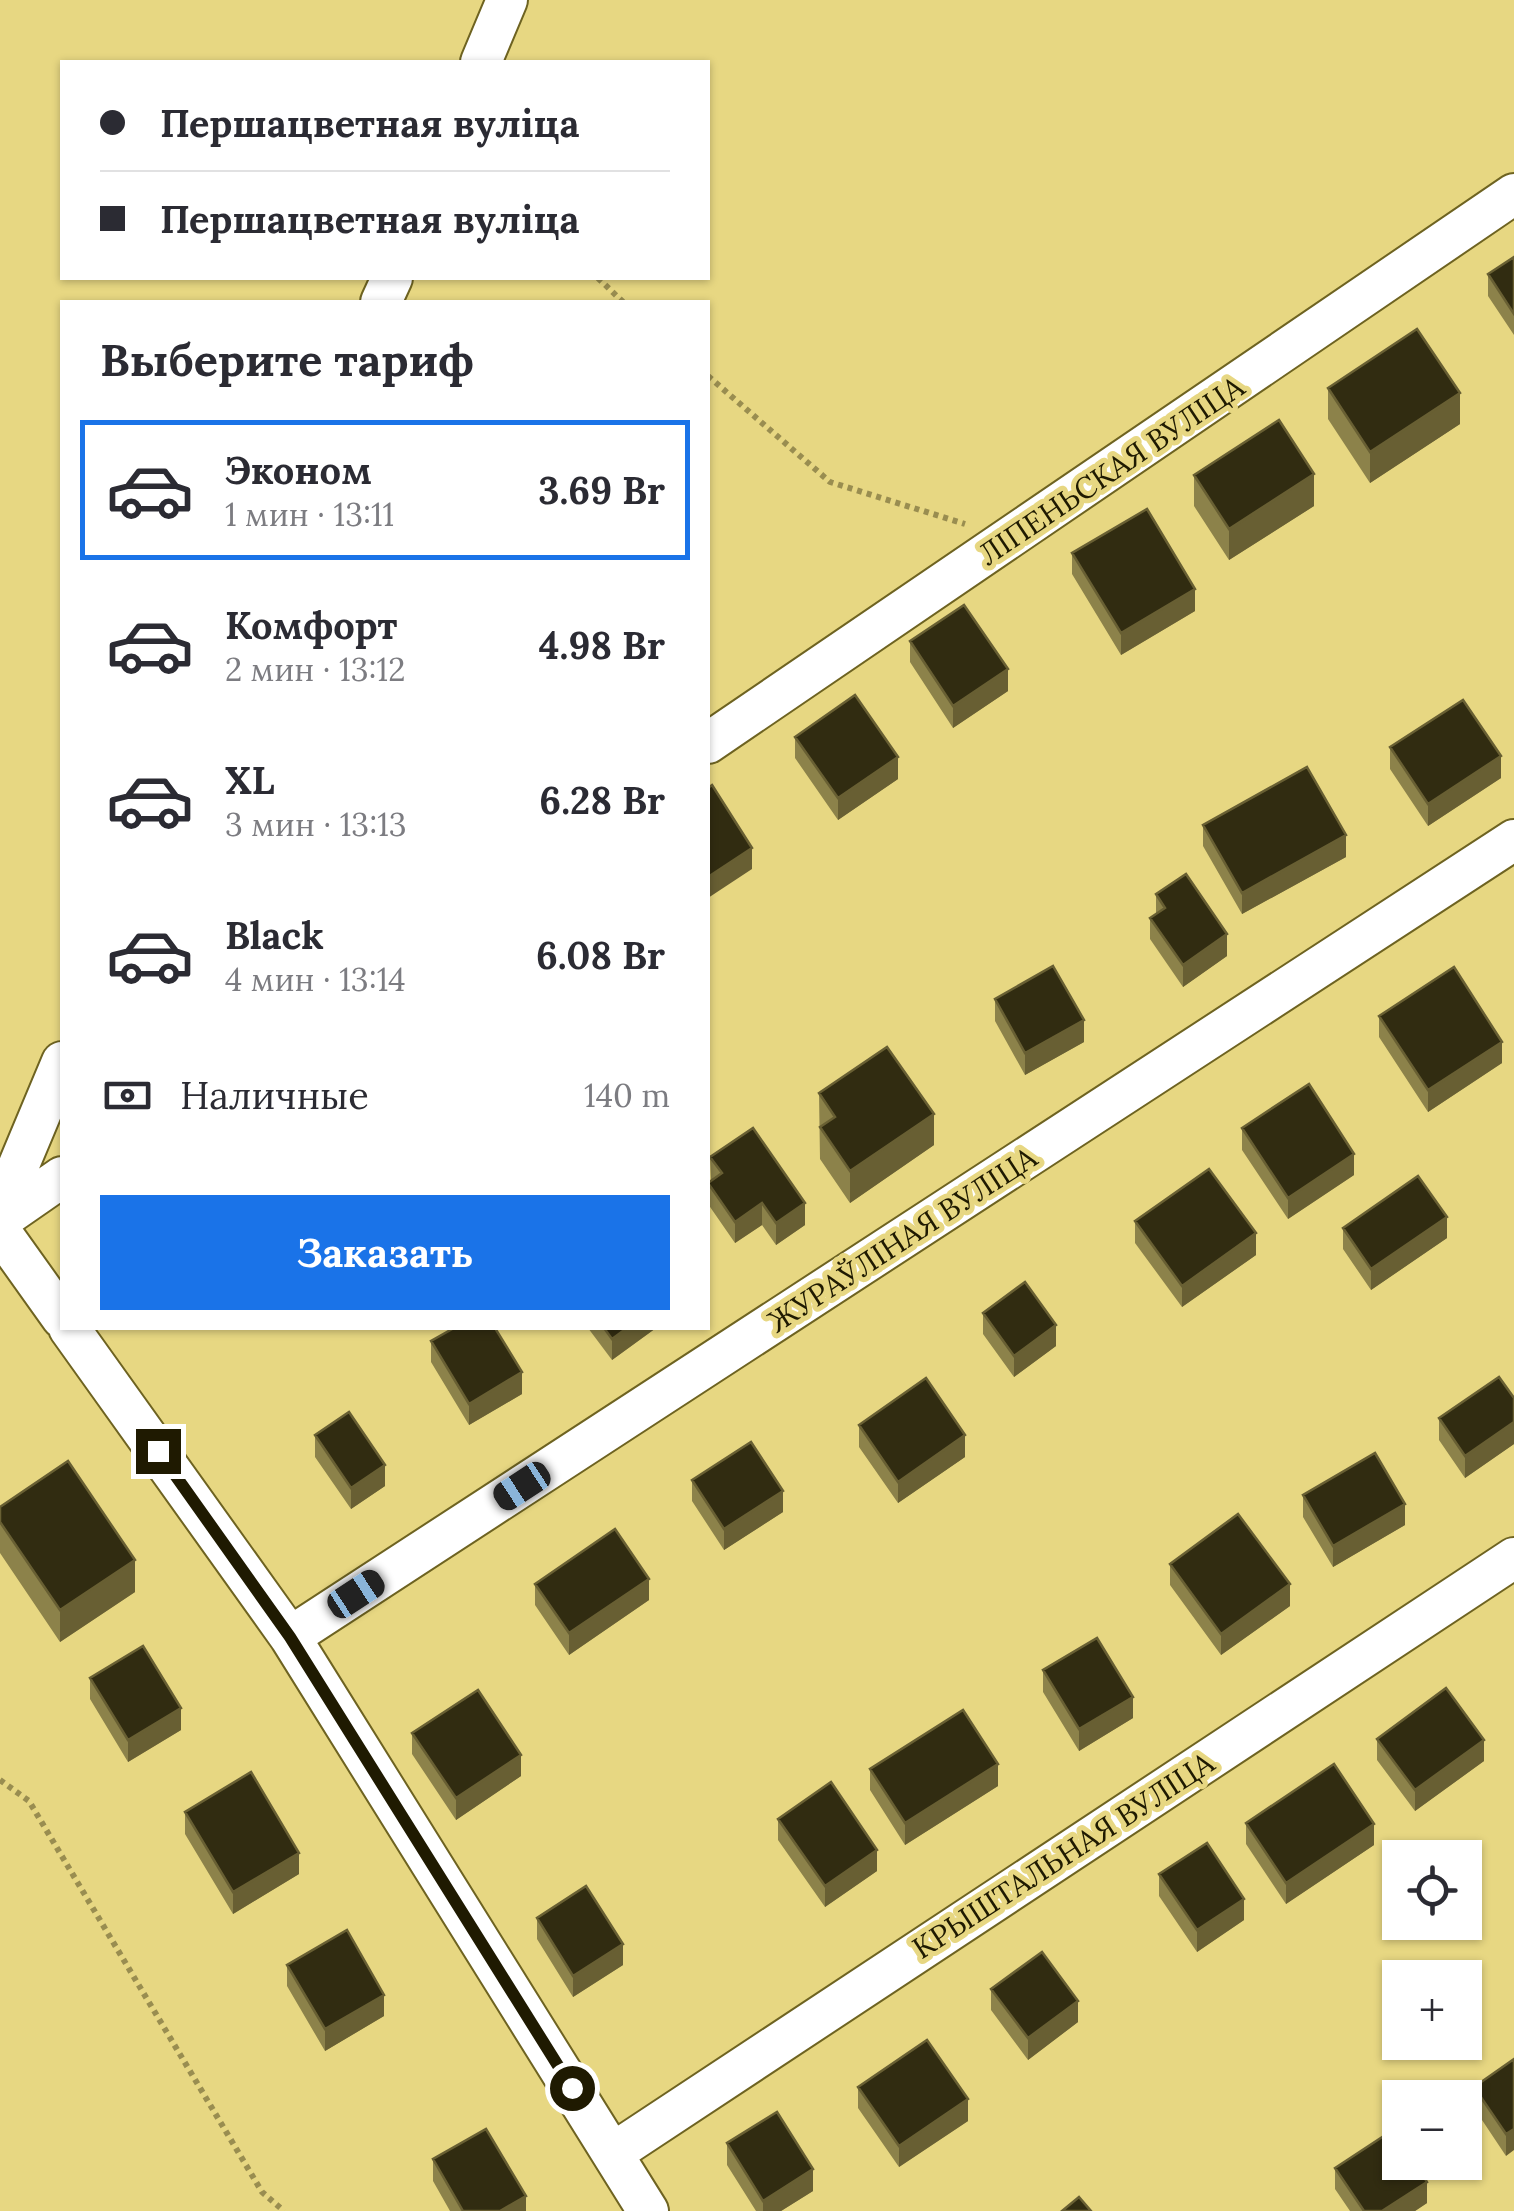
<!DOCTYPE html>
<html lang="ru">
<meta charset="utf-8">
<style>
:root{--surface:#fff;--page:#f7f7f7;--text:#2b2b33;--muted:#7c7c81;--line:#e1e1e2;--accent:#1a73e8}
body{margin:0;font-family:Lora,serif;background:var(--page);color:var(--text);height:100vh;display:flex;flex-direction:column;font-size:38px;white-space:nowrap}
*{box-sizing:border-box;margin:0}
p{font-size:32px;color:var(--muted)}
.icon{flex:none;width:55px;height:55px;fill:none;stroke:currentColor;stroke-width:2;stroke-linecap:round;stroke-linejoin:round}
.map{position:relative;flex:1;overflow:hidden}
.panel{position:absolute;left:60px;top:300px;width:650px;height:1030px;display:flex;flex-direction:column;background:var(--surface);border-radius:0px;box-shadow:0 2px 8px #0004}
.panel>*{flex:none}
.guide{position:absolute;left:60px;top:60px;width:650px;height:220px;border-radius:0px;box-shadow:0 2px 8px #0004;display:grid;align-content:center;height:220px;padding:0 40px;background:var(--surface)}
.controls{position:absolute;left:1382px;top:1840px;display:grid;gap:20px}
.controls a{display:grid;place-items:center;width:100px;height:100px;border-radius:0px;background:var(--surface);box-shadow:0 2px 8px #0004;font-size:50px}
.end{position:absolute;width:45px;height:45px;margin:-22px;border:12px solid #1f1a01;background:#fff;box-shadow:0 0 0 5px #fff}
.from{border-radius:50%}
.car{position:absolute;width:30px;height:60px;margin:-30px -15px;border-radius:12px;box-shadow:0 0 8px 2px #0007;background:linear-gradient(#222 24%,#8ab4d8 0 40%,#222 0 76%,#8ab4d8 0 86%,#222 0)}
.guide b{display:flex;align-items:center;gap:35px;height:95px;font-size:38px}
.guide b+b{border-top:2px solid var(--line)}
.guide i{width:25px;height:25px;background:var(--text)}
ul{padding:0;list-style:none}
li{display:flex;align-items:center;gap:30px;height:140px;margin:0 20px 15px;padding:0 20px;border:5px solid transparent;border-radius:0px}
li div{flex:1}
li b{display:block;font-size:38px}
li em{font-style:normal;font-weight:700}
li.selected{border-color:var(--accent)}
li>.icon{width:90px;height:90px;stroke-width:1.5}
h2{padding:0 40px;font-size:45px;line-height:120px}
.pay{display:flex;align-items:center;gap:25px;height:110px;padding:0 40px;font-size:38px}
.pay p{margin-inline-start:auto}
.button{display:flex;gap:20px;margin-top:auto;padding:20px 40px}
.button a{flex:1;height:115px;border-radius:0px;background:var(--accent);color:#fff;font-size:40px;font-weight:700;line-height:115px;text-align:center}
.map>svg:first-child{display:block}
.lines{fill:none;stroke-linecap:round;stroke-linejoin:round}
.minor-casing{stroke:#6e6321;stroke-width:44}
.path{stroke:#998d50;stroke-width:6;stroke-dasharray:5 5;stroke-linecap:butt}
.minor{stroke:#fff;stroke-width:40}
.wall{fill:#8c824a}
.shaded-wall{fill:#685f33}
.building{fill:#312c11;stroke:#685f33;stroke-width:2.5}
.route{stroke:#1f1a01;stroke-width:12}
.labels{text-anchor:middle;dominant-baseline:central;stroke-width:10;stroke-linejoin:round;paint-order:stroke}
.street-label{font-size:30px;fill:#1f1a01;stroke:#e7d782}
</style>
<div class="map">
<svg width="1514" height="2211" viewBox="0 0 1514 2211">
<rect width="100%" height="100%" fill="#e7d782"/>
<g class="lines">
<defs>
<path id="minor" d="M481,62l26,-62
M381,302l11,-24
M708,743l806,-549
M0,1210l62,-148
M0,1220l62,-43
M0,1231l62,87
M69,1328l221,309 358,574
M290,1637l1224,-797
M613,2153l901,-595"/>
</defs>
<use href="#minor" class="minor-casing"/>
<path class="path" d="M598,278l25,24
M708,376l122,106 135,42
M0,1780l29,21 233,391 22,19"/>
<use href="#minor" class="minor"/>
</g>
<path class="wall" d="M1514,257v78l-26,-39v-22z
M1328,388l132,36 -90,59 -42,-64z
M1194,475l120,31 -85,54 -35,-54z
M1072,553l123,58 -74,44 -49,-81z
M910,641l98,50 -55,37 -43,-66z
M795,737l103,42 -60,41 -43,-62z
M1390,747l111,31 -73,48 -38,-57z
M1203,825l143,32 -104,57 -39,-68z
M1156,894l71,62 -44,31 -33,-48v-21l6,-4z
M995,999l89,43 -59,33 -30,-54z
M1379,1016l123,47 -74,49 -49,-75z
M819,1093l115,52 -84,58 -30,-44z
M1242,1128l112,47 -66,44 -46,-69z
M710,1157l95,68 -29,20 -14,-20 -27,18 -27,-39v-21l3,-3z
M1135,1221l121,34 -74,52 -47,-64z
M1343,1228l104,10 -76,52 -28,-41z
M983,1313l73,33 -42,31 -31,-43z
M588,1328h68l-44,32z
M431,1341l91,53 -53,31 -38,-63z
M1514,1398v46l-49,34 -26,-38v-22z
M859,1425l106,32 -67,46 -39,-56z
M315,1435l70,51 -34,23 -36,-52z
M692,1480l91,32 -59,38 -32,-49z
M1303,1495l102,30 -72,42 -30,-50z
M0,1507l135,85 -75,50 -60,-89z
M1170,1564l120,42 -69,49 -51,-70z
M535,1584l114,16 -80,55 -34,-50z
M1043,1670l90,48 -54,33 -36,-59z
M90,1678l91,52 -53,32 -38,-63z
M412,1733l109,43 -65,44 -44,-66z
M1377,1739l107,22 -69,50 -38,-51z
M870,1769l128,17 -93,59 -35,-55z
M185,1812l114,62 -66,40 -48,-80z
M778,1819l99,52 -52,36 -47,-67z
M1246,1823l128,22 -88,59 -40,-60z
M1159,1874l85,46 -47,32 -38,-56z
M537,1918l86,47 -50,32 -36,-58z
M287,1965l97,51 -59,35 -38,-65z
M991,1989l87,33 -50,38 -37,-50z
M1514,2059l-8,97 -32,-48v-21z
M858,2087l110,34 -69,46 -41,-59z
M727,2143l86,48 -32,20h-25l-29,-46z
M433,2159l93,52h-76l-17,-30z
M1335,2168l92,35 -12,8h-65l-15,-22z"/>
<path class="shaded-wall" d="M1460,393v31l-90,59v-31z
M1314,474v32l-85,54v-31z
M1195,589v22l-74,44v-22z
M1008,669v22l-55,37v-22z
M1501,756v22l-73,48v-22z
M898,757v22l-60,41v-22z
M1346,835v22l-104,57v-21z
M752,848v21l-44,29v-21z
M1227,934v22l-44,31v-22z
M1084,1020v22l-59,33v-22z
M1502,1042v21l-74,49v-22z
M934,1114v31l-84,58v-32z
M1354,1154v21l-66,44v-21z
M762,1203v22l-27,18v-21z
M805,1203v22l-29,20v-22z
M1447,1217v21l-76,52v-21z
M1256,1233v22l-74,52v-21z
M1056,1325v21l-42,31v-21z
M627,1328h29l-44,32v-21z
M522,1372v22l-53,31v-21z
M1514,1422v22l-49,34v-22z
M965,1435v22l-67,46v-21z
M385,1465v21l-34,23v-21z
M783,1491v21l-59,38v-21z
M1405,1504v21l-72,42v-21z
M135,1560v32l-75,50v-32z
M649,1579v21l-80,55v-22z
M1290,1584v22l-69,49v-21z
M1133,1697v21l-54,33v-22z
M181,1708v22l-53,32v-22z
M1484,1740v21l-69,50v-21z
M521,1755v21l-65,44v-22z
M998,1764v22l-93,59v-22z
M1374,1824v21l-88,59v-21z
M877,1850v21l-52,36v-21z
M299,1853v21l-66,40v-22z
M1244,1899v21l-47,32v-22z
M623,1944v21l-50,32v-21z
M384,1995v21l-59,35v-22z
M1078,2001v21l-50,38v-22z
M968,2099v22l-69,46v-21z
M1514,2129v21l-8,6v-22z
M813,2169v22l-32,20h-18v-10z
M1427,2182v21l-12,8h-33z
M526,2196v15h-26z"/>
<path class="building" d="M1514,257v57l-26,-40z
M1417,329l43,64 -90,59 -42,-64z
M1279,420l35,54 -85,55 -35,-54z
M1147,509l48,80 -74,44 -49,-80z
M964,605l44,64 -55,37 -43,-65z
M855,695l43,62 -60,41 -43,-61z
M1463,700l38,56 -73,48 -38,-57z
M1307,767l39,68 -104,58 -39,-68z
M712,785l40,63 -44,29v-89z
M1186,874l41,60 -44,31 -33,-47 15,-10 -9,-14z
M1053,966l31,54 -59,33 -30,-54z
M1454,967l48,75 -74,48 -49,-74z
M887,1047l47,67 -84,57 -30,-44 15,-10 -16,-24z
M1309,1084l45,70 -66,44 -46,-70z
M753,1128l52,75 -29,20 -14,-20 -27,19 -27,-39 14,-10 -12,-16z
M1209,1169l47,64 -74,53 -47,-65z
M1418,1176l29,41 -76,52 -28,-41z
M1025,1282l31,43 -42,31 -31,-43z
M454,1328h41l27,44 -53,32 -38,-63z
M604,1328h23l-15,11z
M1499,1377l15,21v24l-49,34 -26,-38z
M926,1378l39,57 -67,47 -39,-57z
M349,1412l36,53 -34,23 -36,-53z
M751,1442l32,49 -59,38 -32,-49z
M1375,1453l30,51 -72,42 -30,-51z
M68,1461l67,99 -75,50 -60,-88v-15z
M1238,1514l52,70 -69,50 -51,-70z
M615,1529l34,50 -80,54 -34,-49z
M1097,1638l36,59 -54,32 -36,-59z
M143,1646l38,62 -53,32 -38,-62z
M1446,1688l38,52 -69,50 -38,-51z
M478,1690l43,65 -65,43 -44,-65z
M963,1710l35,54 -93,59 -35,-54z
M1334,1764l40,60 -88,59 -40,-60z
M251,1772l48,81 -66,39 -48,-80z
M831,1782l46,68 -52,36 -47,-67z
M1207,1843l37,56 -47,31 -38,-56z
M586,1886l37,58 -50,32 -36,-58z
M347,1930l37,65 -59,34 -38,-64z
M1042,1952l36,49 -50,37 -37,-49z
M927,2040l41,59 -69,47 -41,-59z
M1514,2059v70l-8,5 -32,-47z
M777,2112l36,57 -50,32 -36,-58z
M486,2129l40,67 -26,15h-37l-30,-52z
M1393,2130l7,10v22h15l12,20 -45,29h-18l-29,-43z
M1079,2197l12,14h-29z"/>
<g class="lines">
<path class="route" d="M158,1451l132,186 282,451"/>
</g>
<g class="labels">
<g class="street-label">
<text transform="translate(1111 470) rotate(-34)">ЛІПЕНЬСКАЯ ВУЛІЦА</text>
<text transform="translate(902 1239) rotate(-33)">ЖУРАЎЛІНАЯ ВУЛІЦА</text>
<text transform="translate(1063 1855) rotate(-33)">КРЫШТАЛЬНАЯ ВУЛІЦА</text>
</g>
</g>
</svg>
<div class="controls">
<a><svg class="icon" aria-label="locate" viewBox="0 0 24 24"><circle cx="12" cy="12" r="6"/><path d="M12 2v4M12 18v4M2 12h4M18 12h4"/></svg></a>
<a>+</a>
<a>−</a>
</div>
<i class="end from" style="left:572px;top:2088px"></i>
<i class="end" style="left:158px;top:1451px"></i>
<i class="car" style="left:522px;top:1486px;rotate:237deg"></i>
<i class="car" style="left:356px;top:1594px;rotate:57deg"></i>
<div class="guide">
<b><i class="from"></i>Першацветная вуліца</b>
<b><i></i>Першацветная вуліца</b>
</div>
<section class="panel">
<h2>Выберите тариф</h2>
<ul>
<li class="selected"><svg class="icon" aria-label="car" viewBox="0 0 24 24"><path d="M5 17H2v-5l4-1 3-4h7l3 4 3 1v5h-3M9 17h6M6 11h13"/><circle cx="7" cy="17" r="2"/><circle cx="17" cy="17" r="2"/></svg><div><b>Эконом</b><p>1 мин · 13:11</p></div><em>3.69 Br</em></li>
<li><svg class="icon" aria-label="car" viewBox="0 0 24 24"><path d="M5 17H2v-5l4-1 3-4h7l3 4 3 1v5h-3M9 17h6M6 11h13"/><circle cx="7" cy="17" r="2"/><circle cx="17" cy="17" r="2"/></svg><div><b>Комфорт</b><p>2 мин · 13:12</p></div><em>4.98 Br</em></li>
<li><svg class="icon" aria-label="car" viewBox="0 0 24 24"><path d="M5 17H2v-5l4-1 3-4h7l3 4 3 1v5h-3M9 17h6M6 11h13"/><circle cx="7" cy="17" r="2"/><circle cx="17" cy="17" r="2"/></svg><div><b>XL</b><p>3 мин · 13:13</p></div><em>6.28 Br</em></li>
<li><svg class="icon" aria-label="car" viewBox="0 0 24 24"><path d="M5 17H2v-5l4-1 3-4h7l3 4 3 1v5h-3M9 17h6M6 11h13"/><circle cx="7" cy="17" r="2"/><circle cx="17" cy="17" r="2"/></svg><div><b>Black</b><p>4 мин · 13:14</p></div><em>6.08 Br</em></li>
</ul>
<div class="pay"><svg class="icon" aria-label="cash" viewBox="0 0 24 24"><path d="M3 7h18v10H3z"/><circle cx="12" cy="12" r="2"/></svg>Наличные<p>140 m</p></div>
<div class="button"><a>Заказать</a></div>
</section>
</div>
